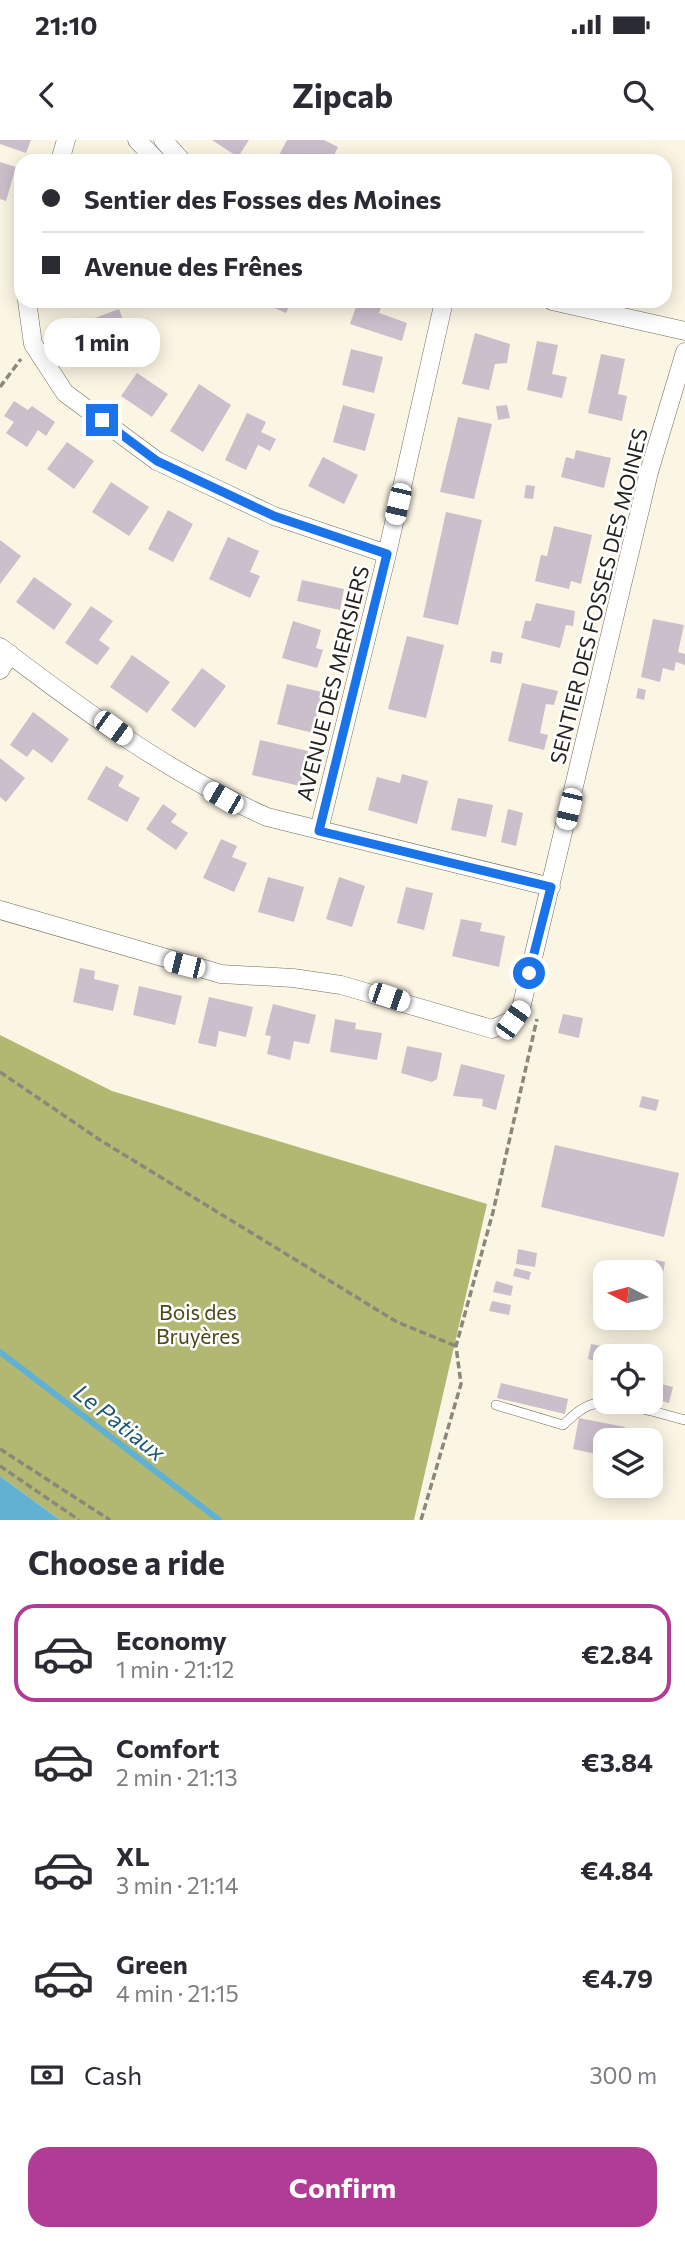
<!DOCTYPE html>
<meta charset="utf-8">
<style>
:root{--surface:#fff;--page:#f2f2f3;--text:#2b2b33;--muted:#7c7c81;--line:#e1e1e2;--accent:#b03c95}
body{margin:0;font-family:Commissioner,sans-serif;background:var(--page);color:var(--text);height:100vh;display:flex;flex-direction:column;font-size:26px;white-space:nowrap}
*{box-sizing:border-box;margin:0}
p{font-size:23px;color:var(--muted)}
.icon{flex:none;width:38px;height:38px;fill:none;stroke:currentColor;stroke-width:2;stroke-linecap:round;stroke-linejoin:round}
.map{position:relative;height:1380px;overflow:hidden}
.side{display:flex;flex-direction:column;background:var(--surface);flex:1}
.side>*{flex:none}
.guide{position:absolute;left:14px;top:14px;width:658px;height:154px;border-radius:21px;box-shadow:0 4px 18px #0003;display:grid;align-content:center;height:154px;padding:0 28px;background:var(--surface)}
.needle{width:46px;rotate:276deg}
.controls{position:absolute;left:593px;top:1120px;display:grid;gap:14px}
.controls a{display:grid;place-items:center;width:70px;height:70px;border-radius:14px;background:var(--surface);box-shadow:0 4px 18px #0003;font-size:35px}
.end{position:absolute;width:32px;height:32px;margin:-16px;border:9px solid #1a73e8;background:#fff;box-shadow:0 0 0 4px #fff}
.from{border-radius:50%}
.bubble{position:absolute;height:49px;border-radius:21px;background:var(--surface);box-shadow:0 4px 18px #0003;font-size:23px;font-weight:700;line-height:49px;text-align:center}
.car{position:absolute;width:21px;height:42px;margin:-21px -10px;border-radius:9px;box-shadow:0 0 5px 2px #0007;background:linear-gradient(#fff 24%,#345 0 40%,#fff 0 76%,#345 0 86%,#fff 0)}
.guide b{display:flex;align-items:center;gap:24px;height:66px;font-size:26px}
.guide b+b{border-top:2px solid var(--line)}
.guide i{width:18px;height:18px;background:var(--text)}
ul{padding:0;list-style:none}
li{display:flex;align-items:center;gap:21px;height:98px;margin:0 14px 10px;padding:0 14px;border:4px solid transparent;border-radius:21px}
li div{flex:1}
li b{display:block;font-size:26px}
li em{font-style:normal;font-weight:700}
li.active{border-color:var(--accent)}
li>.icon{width:63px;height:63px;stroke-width:1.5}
h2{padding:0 28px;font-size:32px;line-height:84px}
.pay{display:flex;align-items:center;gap:18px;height:77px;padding:0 28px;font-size:26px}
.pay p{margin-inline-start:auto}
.button{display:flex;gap:14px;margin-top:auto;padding:14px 28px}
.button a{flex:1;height:80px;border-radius:21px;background:var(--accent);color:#fff;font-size:28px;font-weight:700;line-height:80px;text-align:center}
.status{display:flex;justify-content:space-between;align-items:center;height:49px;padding:0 35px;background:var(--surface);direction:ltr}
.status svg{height:19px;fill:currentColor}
header{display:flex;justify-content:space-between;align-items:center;height:91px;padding:0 28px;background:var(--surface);font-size:32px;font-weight:700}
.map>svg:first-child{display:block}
.forest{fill:#b2b872}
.water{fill:#62b1d3}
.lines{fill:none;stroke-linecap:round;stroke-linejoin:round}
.stream{stroke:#62b1d3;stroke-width:6}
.building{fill:#ccbfcc}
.lane-casing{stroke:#716c5d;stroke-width:10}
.street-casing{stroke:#716c5d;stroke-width:19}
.path{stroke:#8a877b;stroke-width:3.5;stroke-dasharray:7 3.5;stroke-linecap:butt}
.lane{stroke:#fff;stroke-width:9}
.street{stroke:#fff;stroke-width:18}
.route{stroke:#1a73e8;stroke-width:9}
.labels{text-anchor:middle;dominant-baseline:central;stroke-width:5;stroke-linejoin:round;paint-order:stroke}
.street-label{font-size:21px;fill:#25231d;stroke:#fff}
.park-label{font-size:21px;fill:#474a15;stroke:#fff}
.water-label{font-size:23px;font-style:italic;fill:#1b5971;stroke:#fff}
</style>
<div class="status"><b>21:10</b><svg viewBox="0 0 49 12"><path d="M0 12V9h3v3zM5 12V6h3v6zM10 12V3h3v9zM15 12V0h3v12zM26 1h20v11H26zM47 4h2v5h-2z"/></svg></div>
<header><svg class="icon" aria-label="back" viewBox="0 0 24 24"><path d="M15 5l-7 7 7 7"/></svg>Zipcab<svg class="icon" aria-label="search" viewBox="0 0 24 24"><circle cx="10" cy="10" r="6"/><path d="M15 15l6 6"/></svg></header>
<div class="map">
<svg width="685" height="1380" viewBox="0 0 685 1380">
<rect width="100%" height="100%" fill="#fbf5e4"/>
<path class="forest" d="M0,895l112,56 375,113 -73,316h-354l-60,-44z"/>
<path class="water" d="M0,1336l60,44h-60z"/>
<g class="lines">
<path class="stream" d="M0,1212l219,168"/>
</g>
<path class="building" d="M0,0h31l-5,13 -26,-9z
M212,0h37l-11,17z
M287,0h37l14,7 -7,14h-55z
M0,22l16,5 -10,34 -6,-2z
M258,161h34l-6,12z
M358,161l24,3 -3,9 28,10 -5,18 -52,-17z
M119,169l9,25 -5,2 3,8 -24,9 -3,-9 -17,6 -8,-24z
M475,193l35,11 -3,19 -12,1 -6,26 -27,-6z
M537,201l21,4 -6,29 15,3 -5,21 -35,-8z
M351,209l32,8 -9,36 -32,-8z
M601,214l24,5 -7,35 9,2 -5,25 -34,-8z
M137,233l31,21 -16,23 -31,-21z
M199,244l32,21 -28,47 -33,-21z
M14,261l14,9 4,-4 23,16 -9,14 -8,-6 -11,17 -21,-14 8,-11 -10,-6z
M343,265l32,9 -10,37 -32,-9z
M507,265l3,13 -12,2 -2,-14z
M247,273l19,9 -5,10 15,7 -6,12 -12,-6 -12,25 -21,-10z
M458,277l34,7 -18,75 -34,-7z
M67,302l27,19 -20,28 -27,-20z
M576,310l35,8 -7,30 -43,-11 5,-20 8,2z
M323,317l35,18 -14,29 -36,-18z
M111,342l38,25 -20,29 -37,-24z
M526,345l9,1 -2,13 -9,-1z
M168,370l25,14 -20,38 -25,-13z
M446,372l36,8 -24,105 -35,-8z
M554,386l38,9 -11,49 -10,-3 -2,8 -34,-8 6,-26 6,1z
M228,397l31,14 -9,21 10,4 -10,22 -41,-19z
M0,400l21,16 -21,28z
M34,437l38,27 -18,26 -38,-28z
M302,440l42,9 -4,21 -43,-9z
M536,463l39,8 -2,15 -7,-1 -6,23 -39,-10 4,-17h6z
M91,466l22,15 -14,19 11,8 -13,17 -32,-22z
M653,479l31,6 -6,27 7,2v11l-9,-3 -2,9 -11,-3 -3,14 -19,-5z
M293,481l28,9 -5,18 7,2 -6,18 -35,-10z
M407,496l37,9 -18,73 -38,-9z
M492,511l11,2 -2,11 -11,-2z
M132,515l38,27 -23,31 -37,-26z
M202,528l24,18 -31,42 -24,-18z
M522,543l36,8 -4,14 -8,-1 -6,29 8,2 -4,15 -36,-9z
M287,544l35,8 -9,41 -36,-9z
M638,548l8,2 -2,10 -8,-2z
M33,572l36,27 -17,24 -19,-14 -6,8 -17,-12z
M260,600l48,11 -8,35 -48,-11z
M0,618l25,20 -19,24 -6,-5z
M106,626l18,10 -6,10 22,12 -13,24 -40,-23z
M402,634l26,7 -11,43 -49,-14 9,-33 23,6z
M458,658l35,7 -7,32 -35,-7z
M163,664l14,10 -6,8 17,11 -12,17 -30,-21z
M508,669l15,4 -7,33 -15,-4z
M221,699l16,7 -5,11 15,6 -13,29 -31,-14z
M268,737l36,10 -10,35 -36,-10z
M339,737l26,9 -13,41 -26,-8z
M406,747l27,6 -9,37 -27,-7z
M461,779l21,4 -2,8 25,5 -6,31 -47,-11z
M80,828l15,3 -1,8 25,6 -6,26 -40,-9z
M139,846l43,10 -7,29 -42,-10z
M209,857l44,10 -7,30 -27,-6 -3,16 -18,-4z
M273,864l43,11 -7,29 -15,-3 -4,19 -23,-6 4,-18 -6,-1z
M563,874l20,4 -4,20 -21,-5z
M335,879l21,4 -1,6 27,4 -5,27 -47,-8z
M407,906l35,7 -5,26 -5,3 -31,-9z
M461,924l44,11 -9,35 -14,-4 1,-7 -30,-3z
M642,956l17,4 -3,11 -17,-4z
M555,1005l124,28 -15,64 -123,-30z
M518,1109l19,4 -2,14 -19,-3z
M656,1120l9,2 -2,12 -10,-2z
M515,1128l16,4 -2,8 -16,-4z
M496,1141l17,5 -2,10 -18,-4z
M651,1157l12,3 -2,12 -10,-2z
M492,1161l19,4 -2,10 -20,-4z
M591,1204l32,6 -1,6h-16v8l-18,-5z
M501,1243l67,16 -3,15 -68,-16z
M661,1244l12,3 -4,16 -11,-3z
M579,1278l46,9 -3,13h-16v16l-33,-7z"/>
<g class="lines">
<defs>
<path id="lane" d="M496,1265l67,20c9,-8 16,-16 27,-20 21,-7 72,9 95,15"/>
<path id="street" d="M137,0l20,21
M163,0l19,21
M60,21l6,-21
M27,161l6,43 32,49 92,68 117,55 113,38
M552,161l133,30
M0,507c84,64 170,127 267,170l284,70
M0,530l10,-16
M319,690l68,-276 57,-253
M0,770l221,64 72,4 48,7 151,44 21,-9 8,-12 128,-536 36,-120"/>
</defs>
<use href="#lane" class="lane-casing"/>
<use href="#street" class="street-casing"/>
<path class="path" d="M0,247l21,-28
M0,932l100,68 297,182 59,24
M0,1309l110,71
M0,1326l79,54
M421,1380l40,-136 -5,-38 37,-134 44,-193"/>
<use href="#lane" class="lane"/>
<use href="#street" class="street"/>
</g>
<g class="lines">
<path class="route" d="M102,280l55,41 117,55 113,38 -68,277 232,56 -22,86"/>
</g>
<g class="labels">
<g class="street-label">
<text transform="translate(598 456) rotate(-76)">SENTIER DES FOSSES DES MOINES</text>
<text transform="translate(332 543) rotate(-76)">AVENUE DES MERISIERS</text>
</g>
<g class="park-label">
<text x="198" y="1171">Bois des<tspan x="198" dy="24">Bruyères</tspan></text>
</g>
<g class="water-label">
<text transform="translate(120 1282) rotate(38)">Le Patiaux</text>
</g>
</g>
</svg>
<div class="controls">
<a><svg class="needle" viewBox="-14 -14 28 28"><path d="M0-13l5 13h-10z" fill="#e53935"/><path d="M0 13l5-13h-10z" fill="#7c7c81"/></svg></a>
<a><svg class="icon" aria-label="locate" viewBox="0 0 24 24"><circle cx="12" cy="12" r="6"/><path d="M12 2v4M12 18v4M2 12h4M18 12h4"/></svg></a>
<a><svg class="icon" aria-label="layers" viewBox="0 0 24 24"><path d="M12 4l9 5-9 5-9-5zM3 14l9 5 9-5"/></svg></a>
</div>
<i class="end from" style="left:529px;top:833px"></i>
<i class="end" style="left:102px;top:280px"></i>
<div class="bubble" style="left:44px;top:178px;width:116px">1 min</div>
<i class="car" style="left:398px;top:364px;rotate:193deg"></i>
<i class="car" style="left:113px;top:588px;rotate:126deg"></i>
<i class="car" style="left:223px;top:658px;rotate:300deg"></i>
<i class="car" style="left:569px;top:669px;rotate:193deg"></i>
<i class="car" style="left:184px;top:825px;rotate:284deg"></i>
<i class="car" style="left:389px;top:857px;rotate:109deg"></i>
<i class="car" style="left:513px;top:880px;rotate:36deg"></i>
<div class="guide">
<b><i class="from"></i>Sentier des Fosses des Moines</b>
<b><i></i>Avenue des Frênes</b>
</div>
</div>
<section class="side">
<h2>Choose a ride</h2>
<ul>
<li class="active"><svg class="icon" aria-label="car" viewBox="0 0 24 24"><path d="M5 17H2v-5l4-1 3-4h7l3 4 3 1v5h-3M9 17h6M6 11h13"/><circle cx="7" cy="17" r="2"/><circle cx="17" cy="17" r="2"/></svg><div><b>Economy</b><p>1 min · 21:12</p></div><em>€2.84</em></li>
<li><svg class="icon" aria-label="car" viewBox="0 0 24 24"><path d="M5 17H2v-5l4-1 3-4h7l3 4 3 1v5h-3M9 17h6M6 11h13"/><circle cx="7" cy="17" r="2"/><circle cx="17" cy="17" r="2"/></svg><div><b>Comfort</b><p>2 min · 21:13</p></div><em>€3.84</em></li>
<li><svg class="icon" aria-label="car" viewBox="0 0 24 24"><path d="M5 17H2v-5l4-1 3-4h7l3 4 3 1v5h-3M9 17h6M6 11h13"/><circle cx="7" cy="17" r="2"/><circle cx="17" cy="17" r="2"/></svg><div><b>XL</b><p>3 min · 21:14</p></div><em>€4.84</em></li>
<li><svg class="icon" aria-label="car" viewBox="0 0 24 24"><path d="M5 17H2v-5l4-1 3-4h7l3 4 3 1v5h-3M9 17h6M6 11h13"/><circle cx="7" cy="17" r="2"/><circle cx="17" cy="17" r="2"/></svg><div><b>Green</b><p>4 min · 21:15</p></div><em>€4.79</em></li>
</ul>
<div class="pay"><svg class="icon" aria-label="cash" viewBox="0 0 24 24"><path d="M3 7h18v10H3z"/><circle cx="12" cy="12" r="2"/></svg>Cash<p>300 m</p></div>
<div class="button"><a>Confirm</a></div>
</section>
